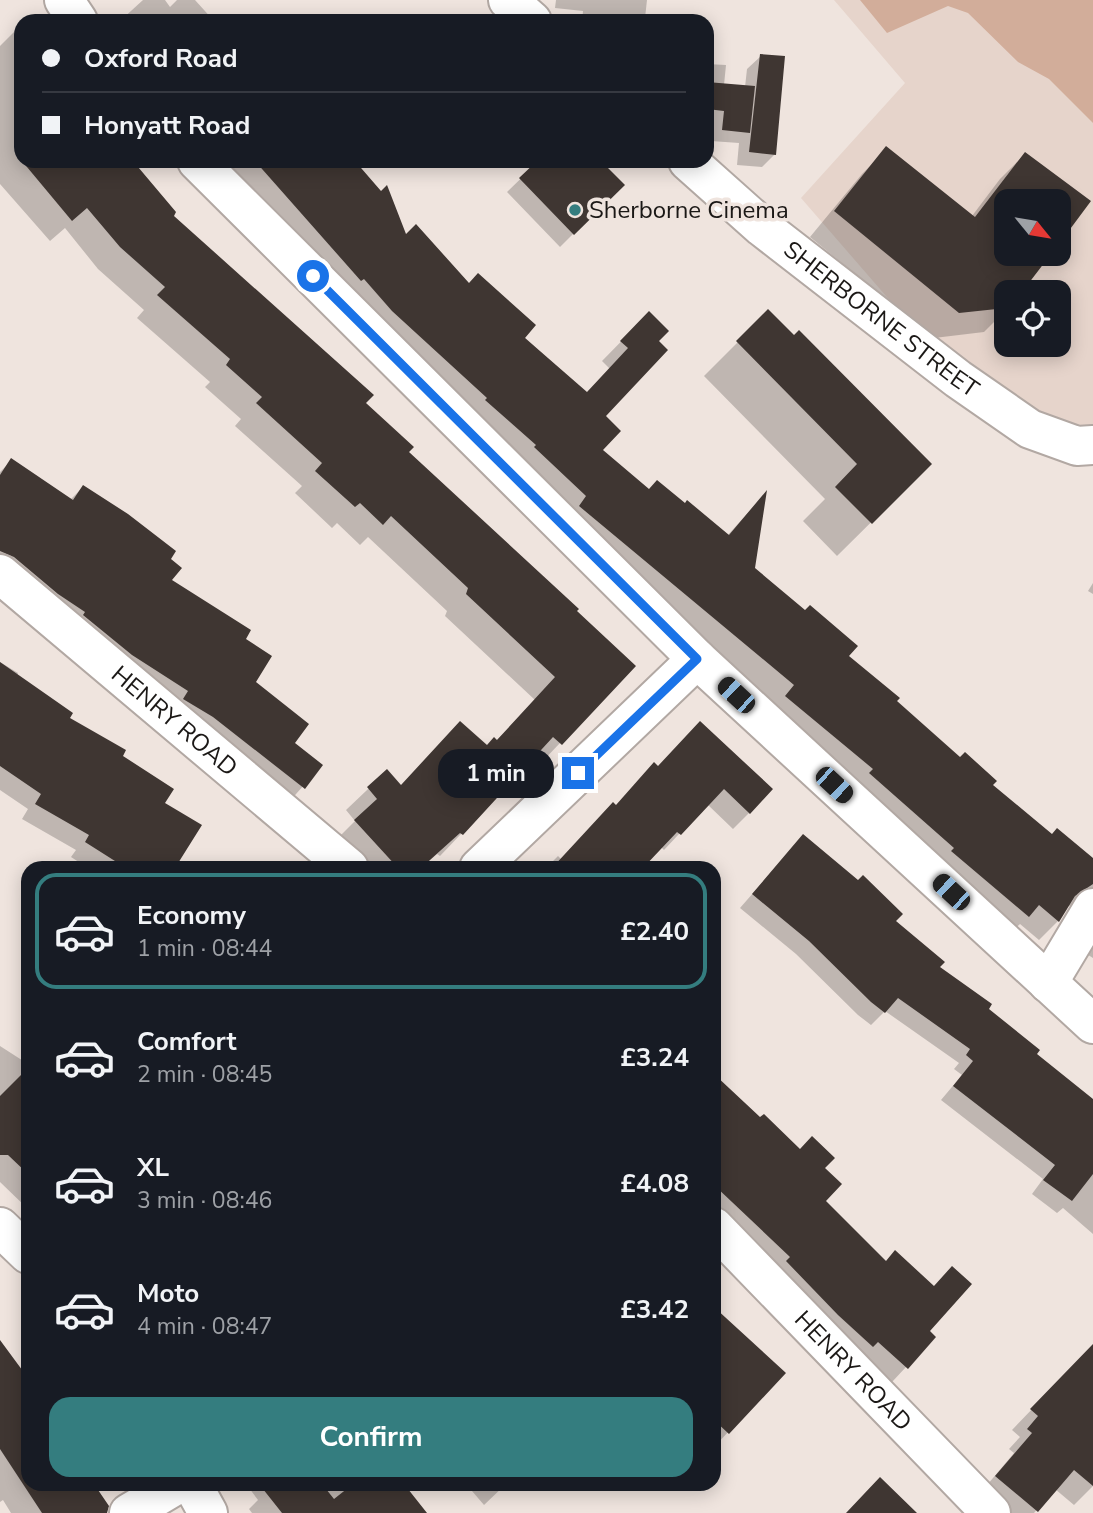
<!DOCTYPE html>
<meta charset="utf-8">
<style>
:root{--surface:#171b24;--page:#242831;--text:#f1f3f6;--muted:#9ea1a6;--line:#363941;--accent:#347d7f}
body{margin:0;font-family:"Nunito Sans",sans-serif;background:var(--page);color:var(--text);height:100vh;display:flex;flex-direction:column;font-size:26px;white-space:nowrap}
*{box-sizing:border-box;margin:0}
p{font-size:23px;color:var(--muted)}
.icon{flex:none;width:38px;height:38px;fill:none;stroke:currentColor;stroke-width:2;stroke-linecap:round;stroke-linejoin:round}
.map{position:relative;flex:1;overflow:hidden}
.side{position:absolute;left:21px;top:861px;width:700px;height:630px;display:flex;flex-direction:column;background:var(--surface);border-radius:21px;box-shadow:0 4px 18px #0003}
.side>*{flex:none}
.guide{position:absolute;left:14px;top:14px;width:700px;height:154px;border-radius:21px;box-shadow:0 4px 18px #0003;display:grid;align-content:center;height:154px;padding:0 28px;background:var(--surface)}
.needle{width:46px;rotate:120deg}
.buttons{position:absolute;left:994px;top:189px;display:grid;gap:14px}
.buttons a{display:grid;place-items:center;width:77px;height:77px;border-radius:14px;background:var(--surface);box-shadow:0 4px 18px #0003;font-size:35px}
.end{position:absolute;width:32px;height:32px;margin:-16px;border:9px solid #1a73e8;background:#fff;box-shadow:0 0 0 4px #fff}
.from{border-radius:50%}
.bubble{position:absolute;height:49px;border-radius:21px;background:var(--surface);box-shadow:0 4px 18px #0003;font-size:23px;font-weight:700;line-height:49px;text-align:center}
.car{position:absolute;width:21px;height:42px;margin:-21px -10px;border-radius:9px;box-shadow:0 0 5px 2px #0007;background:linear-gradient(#222 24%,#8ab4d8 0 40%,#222 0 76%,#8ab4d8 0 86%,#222 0)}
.guide b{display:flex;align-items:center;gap:24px;height:66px;font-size:26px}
.guide b+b{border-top:2px solid var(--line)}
.guide i{width:18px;height:18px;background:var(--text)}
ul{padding:12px 0 0;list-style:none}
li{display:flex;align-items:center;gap:21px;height:116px;margin:0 14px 10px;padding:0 14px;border:4px solid transparent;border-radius:21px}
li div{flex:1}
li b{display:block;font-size:26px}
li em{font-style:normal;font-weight:700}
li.active{border-color:var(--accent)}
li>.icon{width:63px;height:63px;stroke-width:1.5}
.primary-button{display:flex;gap:14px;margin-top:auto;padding:14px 28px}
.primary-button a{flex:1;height:80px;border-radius:21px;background:var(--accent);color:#fff;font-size:28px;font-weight:700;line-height:80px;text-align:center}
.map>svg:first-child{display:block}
.built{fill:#e6d4cb;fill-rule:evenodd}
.green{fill:#d2ad9a}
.shadow{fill:#0003}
.building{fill:#3f3632}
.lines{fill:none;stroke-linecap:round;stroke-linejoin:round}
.minor-casing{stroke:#b2a8a3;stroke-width:42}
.minor{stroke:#fff;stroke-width:38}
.route{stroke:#1a73e8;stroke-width:9}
.poi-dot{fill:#347d7f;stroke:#efe4de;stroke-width:2.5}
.labels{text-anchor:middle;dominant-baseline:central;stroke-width:7;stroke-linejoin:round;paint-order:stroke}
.poi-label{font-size:24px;fill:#1b1816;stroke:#efe4de;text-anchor:start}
.street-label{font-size:24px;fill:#1b1816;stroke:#efe4de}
</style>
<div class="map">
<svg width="1093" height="1513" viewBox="0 0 1093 1513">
<rect width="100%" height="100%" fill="#efe4de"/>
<path class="built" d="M834,0h259v445l-135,-66 -157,-181 104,-115zM1006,201h53v53h-53zM1006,292h53v53h-53z"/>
<path class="green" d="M860,0h233v123l-44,-44 -31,-17 -50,-49 -20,-7 -61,27z"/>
<path class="shadow" d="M143,0h22l5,7 7,-7h18l19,21h-94z
M556,0h91l-2,18 29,3h-92l1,-10 -28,-3z
M20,26l1,135h112l39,55 192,188 42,49 170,156 -16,134 -21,22 -8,-7 -70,76 -21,22 -3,-2 -16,14h-65l-23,-25 22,-22 -9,-11 41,-39 13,15 87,-39 9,-6 39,-41 -90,-84 2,-5 -79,-74 -8,8 -23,-22 -5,5 -37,-35 7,-7 -67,-60 6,-7 -36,-32 5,-5 -73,-64 7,-8 -46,-41 -33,-41 -15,13 -50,-57v-138z
M761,56l14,98 -13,13 -25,-2 2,-22 -28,-2 2,-19 -6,-1v-57l19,1 -2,20 21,2 2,-18z
M887,149l85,67 28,-37 25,-25 63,47 -29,40v-40h-53v53h43l-29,38h-14v18l-22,22 -50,6 -124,-101 52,-63z
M219,161h133l53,76 63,48 118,109 24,-25 -8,-8 47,-48 8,28 -54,75 -3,35 49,40 78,45 37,-41 -11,74 142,132 96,84 60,51 42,25v56l-8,-8 -13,-4 -6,2 -8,14 -19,19 -19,-16 -12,11 -241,-219 9,-11 -215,-179z
M539,161h60l23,24 -62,62 -53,-55z
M768,312l162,152 -93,92 -34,-35 22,-22 -121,-123z
M11,461l59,39 13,-13 85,72 2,21 73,60 10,43 39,60 29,23 -33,37 -288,-230v-101z
M1093,583v11l-5,-3z
M0,662l18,11 -1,3 51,43 52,38 43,46 10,65h-85l-17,-11 5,-7 -54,-31 6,-10 -28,-19z
M684,740l65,73 -16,16 -26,-25 -43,46 -3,-3 -20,21h-95l12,-12 3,3 97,-91z
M803,836l91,85 44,47 49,41 106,100v125l-30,-26 -6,5 -25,-19 11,-15 -102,-79 21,-25 -8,-6 5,-6 -74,-52 -14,14 -13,-10 -62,-61 -56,-46z
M1093,936v22l-8,-5z
M0,1046l28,18v145l-28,-27z
M714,1076l46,44 62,48 1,33 111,136 -42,45 -178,-169z
M714,1309l70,64 -70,74z
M0,1343l28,40v101h64l14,29h-95l-8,-13 -3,2z
M1093,1368v118l-19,19 -19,-16 -21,24h-38l-19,-16 37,-44 -5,-4 11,-12 -8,-7 51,-53z
M246,1484h156l21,29h-171l-3,-4 9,-9z
M466,1484h40l-22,21z"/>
<path class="building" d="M760,54l25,2 -9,99 -27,-3z
M707,82l48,4 -5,47 -28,-3 2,-19 -17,-2z
M886,146l89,71 50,-65 66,49 -32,43v-43h-53v53h45l-29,38h-16v16l-47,5 -125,-102z
M22,161h111l43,51 -2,4 200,179 -8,8 48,44 -5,5 170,157 -2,2 59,55 -74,79 -9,-8 -90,98 -3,-2 -39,35h-23l-44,-48 23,-21 -10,-12 20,-18 14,16 59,-64 27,24 7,-8 3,3 58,-63 -89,-83 2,-6 -77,-72 -8,9 -23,-22 -5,4 -40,-36 7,-8 -66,-60 6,-6 -36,-32 4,-6 -73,-64 8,-8 -45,-40 -33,-39 -15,13z
M255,161h100l26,30 6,-6 19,49 10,-10 53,59 9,-10 58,52 -11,13 62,54 41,-44 -8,-7 29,-30 20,20 -10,10 9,9 -62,66 15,15 -18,19 46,39 8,-9 28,23 2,-3 42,35 38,-45 -12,78 50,42 5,-5 48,41 -9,10 51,42 -3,3 63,56 5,-5 32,29 -4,4 59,49 5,-6 36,30v26l-18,12 -16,26 -20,-17 -10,12 -78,-66 3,-3 -85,-75 4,-4 -88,-73 9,-11 -215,-179 7,-10 -52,-49 2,-2 -51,-45 2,-2 -95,-87 -28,-32 -3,2z
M537,161h64l24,24 -51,50 -55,-57z
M768,309l26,26 5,-5 133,134 -60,60 -37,-37 22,-23 -121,-123z
M11,458l62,42 10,-15 45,29 48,37 -5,8 11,9 -10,12 79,50 -5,9 26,17 -16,26 53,42 -14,19 28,22 -18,24 -92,-72 -30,-18 5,-8 -56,-36 -49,-40 2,-3 -27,-18 -44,-37 -14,-6v-76z
M0,662l73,51 -3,5 56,32 -3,6 51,33 -9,14 37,22 -27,43h-49l-41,-26 4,-7 -54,-31 6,-10 -41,-28z
M700,721l73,68 -23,25 -26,-25 -43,46 -4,-3 -34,36h-91l61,-66 3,3 38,-43 4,4z
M803,834l55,46 5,-5 40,39 -7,7 49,41 -5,5 52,37 -3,5 51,41 -3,4 56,45v75l-21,27 -29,-21 12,-15 -102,-79 20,-25 -7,-6 4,-6 -72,-51 -13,15 -14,-11 -62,-61 -57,-47z
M28,1068v106l-20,-19h-8v-59z
M714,1074l46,43 4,-3 36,35 12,-13 23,22 -10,10 17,16 -16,17 60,60 9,-11 39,36 18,-20 20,18 -42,47 6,6 -28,32 -30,-27 -5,5 -35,-32 -52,-54 4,-4 -76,-72z
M714,1307l72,66 -57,61 -15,-14z
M0,1340l28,38v106h66l15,22 -2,7h-65l-42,-64z
M1093,1344v142l-19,-16 -36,42 -43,-36 37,-43 -5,-4 11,-13 -8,-7z
M880,1477l37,36h-71z
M259,1484h63l12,15 19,-15h51l23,29h-145z"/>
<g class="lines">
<defs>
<g id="minor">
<path d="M64,0l14,21"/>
<path d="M508,0l24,21"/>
<path d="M197,161l500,498 396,365"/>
<path id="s1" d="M688,161l74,66 196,152 72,50 47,17 16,-1"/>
<path id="s2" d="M0,574l349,294"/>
<path d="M479,868l218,-209"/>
<path d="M1048,983l45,-75"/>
<path d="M0,1227l28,27"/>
<path id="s3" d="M714,1227l277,286"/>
<path d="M192,1484l16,29"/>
<path d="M129,1513l49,-29"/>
</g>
</defs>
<use href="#minor" class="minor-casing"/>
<use href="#minor" class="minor"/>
</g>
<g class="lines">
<path class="route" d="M313,276l384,383 -119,114"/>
</g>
<circle class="poi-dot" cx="575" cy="210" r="7"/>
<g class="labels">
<g class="poi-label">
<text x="589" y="210">Sherborne Cinema</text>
</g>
<g class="street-label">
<text stroke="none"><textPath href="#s1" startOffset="250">SHERBORNE STREET</textPath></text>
<text stroke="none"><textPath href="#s2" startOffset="228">HENRY ROAD</textPath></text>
<text stroke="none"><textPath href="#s3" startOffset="200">HENRY ROAD</textPath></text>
</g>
</g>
</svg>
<div class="buttons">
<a><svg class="needle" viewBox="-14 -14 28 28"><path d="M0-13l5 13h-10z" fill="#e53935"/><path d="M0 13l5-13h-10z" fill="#9ea1a6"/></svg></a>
<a><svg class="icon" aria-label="locate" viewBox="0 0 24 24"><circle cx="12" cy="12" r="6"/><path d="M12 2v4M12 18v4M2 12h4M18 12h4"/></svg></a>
</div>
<i class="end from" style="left:313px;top:276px"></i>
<i class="end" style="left:578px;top:773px"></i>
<div class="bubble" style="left:438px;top:749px;width:116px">1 min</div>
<i class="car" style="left:736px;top:695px;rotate:313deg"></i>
<i class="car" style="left:834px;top:785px;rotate:133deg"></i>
<i class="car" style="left:951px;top:892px;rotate:313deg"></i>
<div class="guide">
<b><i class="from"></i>Oxford Road</b>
<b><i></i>Honyatt Road</b>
</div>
<section class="side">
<ul>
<li class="active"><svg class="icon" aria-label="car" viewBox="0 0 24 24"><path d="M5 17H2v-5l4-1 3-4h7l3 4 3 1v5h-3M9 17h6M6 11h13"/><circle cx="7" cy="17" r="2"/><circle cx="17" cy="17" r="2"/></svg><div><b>Economy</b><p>1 min · 08:44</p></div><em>£2.40</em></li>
<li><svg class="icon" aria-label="car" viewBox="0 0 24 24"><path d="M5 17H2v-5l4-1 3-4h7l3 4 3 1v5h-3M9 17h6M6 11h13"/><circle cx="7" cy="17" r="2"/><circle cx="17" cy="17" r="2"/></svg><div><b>Comfort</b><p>2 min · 08:45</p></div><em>£3.24</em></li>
<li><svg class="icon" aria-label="car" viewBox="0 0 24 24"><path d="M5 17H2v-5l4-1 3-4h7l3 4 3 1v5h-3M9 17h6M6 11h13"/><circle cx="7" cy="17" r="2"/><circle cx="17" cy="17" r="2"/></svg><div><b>XL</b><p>3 min · 08:46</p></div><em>£4.08</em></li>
<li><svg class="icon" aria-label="car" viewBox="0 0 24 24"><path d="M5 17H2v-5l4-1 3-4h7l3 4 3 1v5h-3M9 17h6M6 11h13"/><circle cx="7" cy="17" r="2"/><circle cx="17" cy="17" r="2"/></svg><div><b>Moto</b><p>4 min · 08:47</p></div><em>£3.42</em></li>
</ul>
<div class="primary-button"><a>Confirm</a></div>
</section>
</div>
